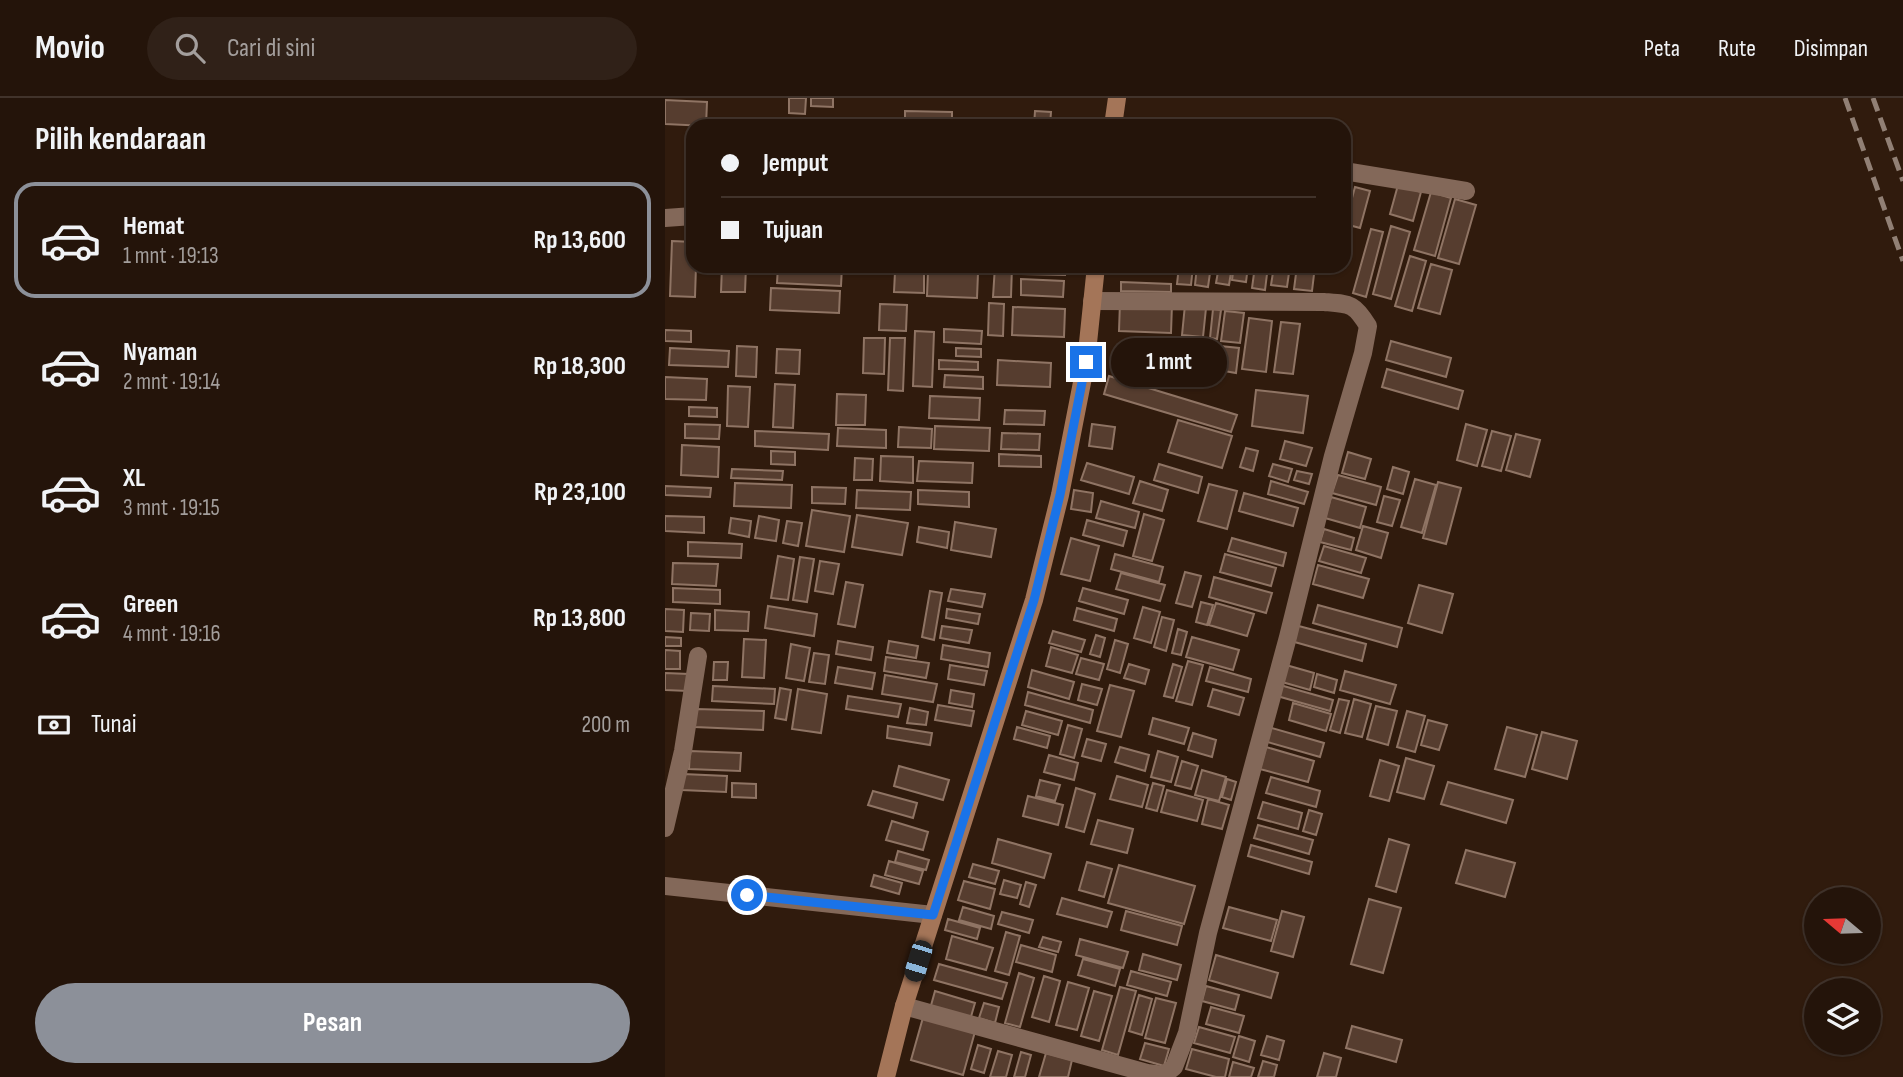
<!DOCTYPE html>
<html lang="id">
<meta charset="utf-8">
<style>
:root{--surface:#24140a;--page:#302118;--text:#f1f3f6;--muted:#a39e9c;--line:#41332b;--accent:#8c9099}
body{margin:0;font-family:"Sofia Sans Condensed",sans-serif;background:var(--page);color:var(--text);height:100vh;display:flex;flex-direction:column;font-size:26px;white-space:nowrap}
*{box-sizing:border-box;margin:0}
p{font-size:23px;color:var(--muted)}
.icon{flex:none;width:38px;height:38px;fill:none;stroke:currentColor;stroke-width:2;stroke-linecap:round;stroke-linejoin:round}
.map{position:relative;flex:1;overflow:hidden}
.details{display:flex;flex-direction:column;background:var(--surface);width:665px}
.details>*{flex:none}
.top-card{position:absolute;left:21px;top:21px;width:665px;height:154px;border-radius:21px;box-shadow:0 2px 5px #0004,0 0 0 2px var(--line);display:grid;align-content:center;height:154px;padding:0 35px;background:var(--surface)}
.needle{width:46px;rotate:289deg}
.buttons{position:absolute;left:1139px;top:789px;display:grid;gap:14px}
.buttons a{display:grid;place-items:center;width:77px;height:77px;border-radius:50%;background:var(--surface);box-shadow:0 2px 5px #0004,0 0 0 2px var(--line);font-size:35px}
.end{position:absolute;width:32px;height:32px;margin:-16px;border:9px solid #1a73e8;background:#fff;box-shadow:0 0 0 4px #fff}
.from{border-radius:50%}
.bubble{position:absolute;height:49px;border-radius:24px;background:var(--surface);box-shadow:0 2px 5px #0004,0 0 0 2px var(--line);font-size:23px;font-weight:700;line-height:49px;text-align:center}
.car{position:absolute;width:21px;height:42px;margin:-21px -10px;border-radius:9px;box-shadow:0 0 5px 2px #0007;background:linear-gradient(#222 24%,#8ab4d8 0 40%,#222 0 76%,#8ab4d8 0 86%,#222 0)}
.top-card b{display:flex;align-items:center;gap:24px;height:66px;font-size:26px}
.top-card b+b{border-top:2px solid var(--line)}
.top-card i{width:18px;height:18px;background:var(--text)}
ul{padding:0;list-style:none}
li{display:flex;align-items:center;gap:21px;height:116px;margin:0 14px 10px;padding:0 21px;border:4px solid transparent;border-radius:21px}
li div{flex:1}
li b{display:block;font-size:26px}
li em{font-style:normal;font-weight:700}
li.on{border-color:var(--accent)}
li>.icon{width:63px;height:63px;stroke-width:1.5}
h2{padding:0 35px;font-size:32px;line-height:84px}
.pay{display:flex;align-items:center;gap:18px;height:77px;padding:0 35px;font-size:26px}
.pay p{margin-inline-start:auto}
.cta{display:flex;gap:14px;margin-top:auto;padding:14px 35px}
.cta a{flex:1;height:80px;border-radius:42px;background:var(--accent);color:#fff;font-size:28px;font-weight:700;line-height:80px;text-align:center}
header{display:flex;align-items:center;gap:42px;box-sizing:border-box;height:98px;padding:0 35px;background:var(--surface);border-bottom:2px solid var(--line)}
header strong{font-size:33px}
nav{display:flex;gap:38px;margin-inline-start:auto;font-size:24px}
.search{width:490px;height:63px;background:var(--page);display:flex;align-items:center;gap:18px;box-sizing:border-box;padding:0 24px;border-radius:38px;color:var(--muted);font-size:26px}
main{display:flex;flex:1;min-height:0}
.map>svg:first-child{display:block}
.building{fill:#563d2f;stroke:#8f7464;stroke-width:2}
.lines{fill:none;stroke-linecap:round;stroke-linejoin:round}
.street{stroke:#836859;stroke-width:18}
.secondary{stroke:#a47558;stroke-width:18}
.rail{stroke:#918075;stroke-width:5;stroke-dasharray:14 7;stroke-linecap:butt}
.route{stroke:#1a73e8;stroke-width:9}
</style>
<header>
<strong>Movio</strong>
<div class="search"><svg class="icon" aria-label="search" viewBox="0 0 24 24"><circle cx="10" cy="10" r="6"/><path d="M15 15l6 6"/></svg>Cari di sini</div>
<nav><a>Peta</a><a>Rute</a><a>Disimpan</a></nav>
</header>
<main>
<section class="details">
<h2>Pilih kendaraan</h2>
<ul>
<li class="on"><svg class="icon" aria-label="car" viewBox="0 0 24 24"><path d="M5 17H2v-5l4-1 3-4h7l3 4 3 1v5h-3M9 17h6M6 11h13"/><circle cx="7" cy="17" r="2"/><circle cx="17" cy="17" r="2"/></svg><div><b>Hemat</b><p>1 mnt · 19:13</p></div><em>Rp 13,600</em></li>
<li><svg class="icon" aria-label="car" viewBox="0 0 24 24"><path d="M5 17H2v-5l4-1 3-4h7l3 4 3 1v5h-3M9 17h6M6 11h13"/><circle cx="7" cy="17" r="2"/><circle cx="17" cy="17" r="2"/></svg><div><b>Nyaman</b><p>2 mnt · 19:14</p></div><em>Rp 18,300</em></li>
<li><svg class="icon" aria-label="car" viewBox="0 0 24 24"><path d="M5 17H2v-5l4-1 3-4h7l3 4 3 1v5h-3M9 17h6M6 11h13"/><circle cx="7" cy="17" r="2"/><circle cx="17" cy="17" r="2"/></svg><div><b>XL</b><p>3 mnt · 19:15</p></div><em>Rp 23,100</em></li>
<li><svg class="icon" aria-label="car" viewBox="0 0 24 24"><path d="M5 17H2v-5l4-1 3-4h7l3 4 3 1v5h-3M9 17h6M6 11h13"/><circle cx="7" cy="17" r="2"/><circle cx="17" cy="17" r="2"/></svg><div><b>Green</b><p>4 mnt · 19:16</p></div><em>Rp 13,800</em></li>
</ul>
<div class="pay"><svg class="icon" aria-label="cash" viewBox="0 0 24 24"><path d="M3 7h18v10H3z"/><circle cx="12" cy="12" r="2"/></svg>Tunai<p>200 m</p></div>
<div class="cta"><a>Pesan</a></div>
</section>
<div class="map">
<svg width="1238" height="979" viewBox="0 0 1238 979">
<rect width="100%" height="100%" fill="#301b0d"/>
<path class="building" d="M124,0h17l-1,16 -16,-1z
M146,0h22v9l-22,-1z
M0,2l42,2 -1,24 -41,-2z
M240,13l47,1v14h-47z
M370,13l16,1 -1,14h-16z
M132,20l25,1 -1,7h-24z
M733,87l23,7 -8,29 -23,-7z
M690,89l15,4 -10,37 -15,-4z
M766,94l20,6 -16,58 -21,-6z
M790,101l21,6 -17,59 -21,-6z
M726,128l19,6 -19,67 -18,-5z
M706,131l12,3 -17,65 -13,-4z
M7,143l21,1v24h3l-1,31 -25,-1z
M745,158l16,5 -14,50 -17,-5z
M766,166l21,6 -12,44 -22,-6z
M57,168h24l-1,26h-24z
M113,168h64l-1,20 -64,-3z
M330,168h17l-1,31h-18z
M357,168h43v9l-43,-1z
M466,168h27v8l-27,-1z
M514,168h14l-2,19 -14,-1z
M532,168h14l-3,21 -13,-2z
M554,168h13l-3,19 -13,-2z
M569,168h14l-2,16 -14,-2z
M590,168h13l-3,24 -13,-2z
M609,168h16l-3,21 -16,-2z
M632,168h18l-3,25 -18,-2z
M263,173l50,2 -1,25 -50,-2z
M230,174l29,1v20l-30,-1z
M356,181l43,2 -1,16 -42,-2z
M456,184l50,2v8l-50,-1z
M106,190l69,3 -1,22 -69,-3z
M455,204l52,2 -1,29 -52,-2z
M324,205l15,1 -1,32 -15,-1z
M215,206l27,1 -1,26 -27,-1z
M520,207l21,3 -3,29 -21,-2z
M348,209l52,2 -1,28 -52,-2z
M548,211l8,1 -4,29 -7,-1z
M560,213l19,2 -4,30 -19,-2z
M584,220l23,3 -6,51 -24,-3z
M616,224l19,2 -7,50 -19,-2z
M279,231l38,2 -1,13 -37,-2z
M0,232l26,1v11l-26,-1z
M250,233l19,1 -2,55 -19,-1z
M199,240h21l-1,36 -21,-1z
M225,240h15l-2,53 -15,-1z
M471,240l74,9 -2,19 -75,-9z
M726,243l60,17 -5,19 -60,-17z
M72,248l20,1 -1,30 -20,-1z
M555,248l19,2 -3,25 -18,-3z
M5,250l59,3 -1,16 -59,-2z
M291,250l25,1v8l-25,-1z
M112,251l23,1 -1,24 -23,-1z
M274,262l39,2v8l-39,-1z
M333,262l53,3 -1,24 -53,-2z
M722,271l76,22 -5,18 -76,-22z
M280,277l38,2v12l-39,-2z
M444,278l128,39 -6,17 -127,-38z
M0,279l42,2 -1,21 -41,-1z
M110,286l20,1 -2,43 -20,-1z
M63,288l22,1 -2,40 -21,-1z
M591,292l52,6 -5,37 -51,-7z
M172,296l29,1 -1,30h-29z
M265,298l50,2 -1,22 -50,-2z
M24,309l28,1v9l-28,-1z
M340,312l40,1 -1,14 -40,-1z
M513,322l54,16 -10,32 -54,-16z
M20,326l35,1 -1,14 -34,-1z
M427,326l23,3 -3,22 -23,-3z
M801,326l21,6 -10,36 -20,-6z
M270,328l55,2 -1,23 -55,-2z
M234,329l33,2 -1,19 -33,-1z
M173,330l48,2v18l-49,-2z
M90,333l74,3 -1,16 -73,-4z
M827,333l19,5 -10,35 -19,-5z
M337,335l38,1 -1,16 -38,-1z
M851,336l24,6 -10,37 -24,-7z
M620,343l27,7 -6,18 -26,-7z
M17,347l37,2 -1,30 -37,-2z
M581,350l12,3 -5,20 -13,-4z
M106,353l24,1v13l-24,-1z
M683,354l23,7 -6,20 -23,-6z
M334,356l42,2v11l-42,-1z
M216,358l32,1v26l-33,-2z
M190,360l18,1 -1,21h-18z
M254,363l54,2 -1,20 -55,-2z
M422,365l47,14 -5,17 -48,-14z
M494,366l43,13 -4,16 -44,-13z
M608,366l19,5 -4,13 -19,-6z
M728,369l16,5 -6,22 -16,-5z
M67,371l51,2 -1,9 -51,-2z
M632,373l15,3 -3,10 -15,-4z
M673,377l43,12 -5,18 -44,-12z
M750,381l21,6 -14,48 -21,-6z
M475,383l28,9 -6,21 -29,-8z
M606,383l37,11 -4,12 -36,-10z
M773,384l23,6 -15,56 -23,-6z
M70,385l57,2 -1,23 -57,-2z
M544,386l28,7 -10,38 -29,-8z
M0,388l46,2 -1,9 -45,-2z
M147,389l34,1 -1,16 -33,-1z
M192,392l54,2 -1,18 -54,-2z
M253,392l51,2v15l-51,-3z
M409,392l19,3 -2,19 -20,-3z
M579,395l54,15 -5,18 -54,-15z
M719,398l16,4 -8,26 -15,-4z
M666,399l35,10 -6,21 -35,-10z
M436,403l38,11 -4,16 -39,-10z
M147,412l38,6 -6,36 -38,-6z
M479,416l20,6 -12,41 -19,-5z
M192,417l51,8 -6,32 -50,-8z
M0,418l39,1v16l-39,-2z
M94,418l20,4 -3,21 -21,-3z
M66,420l20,3 -2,16 -20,-4z
M422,422l40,11 -4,15 -40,-11z
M122,423l15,2 -4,23 -15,-3z
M290,424l41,7 -5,28 -40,-7z
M698,428l25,7 -7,25 -25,-8z
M254,429l30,5 -2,16 -30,-6z
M659,431l30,9 -3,12 -31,-8z
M406,440l28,8 -9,35 -29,-7z
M567,440l54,15 -3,13 -55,-15z
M23,444l54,2 -1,14 -53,-2z
M659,448l42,12 -5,15 -42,-12z
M450,456l48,13 -4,15 -48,-13z
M560,456l51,14 -5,18 -51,-14z
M113,458l16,3 -6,41 -17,-2z
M135,459l14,2 -7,43 -14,-2z
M155,463l19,3 -6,30 -18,-3z
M8,465l45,1 -2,22 -44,-2z
M653,467l51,14 -6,19 -50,-14z
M520,474l16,4 -9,31 -16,-4z
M456,475l44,12 -5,16 -44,-12z
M549,479l58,16 -6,20 -57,-16z
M181,484l17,3 -8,42 -17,-3z
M754,487l34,9 -11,39 -34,-10z
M8,490l47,2v14l-47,-2z
M418,490l45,12 -4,14 -45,-13z
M286,491l34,5 -3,13 -34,-6z
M265,493l12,2 -8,47 -12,-3z
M536,504l12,3 -6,20 -11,-3z
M551,505l38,11 -7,22 -38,-11z
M653,507l84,23 -5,19 -84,-24z
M103,508l49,8 -3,22 -49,-8z
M478,509l17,5 -9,31 -17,-5z
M412,510l40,11 -3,12 -40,-11z
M0,511l19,1 -1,22 -18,-1z
M282,511l33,5 -2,10 -32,-6z
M50,512l34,2 -1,19 -33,-1z
M26,515l19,1 -1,17 -19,-1z
M497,519l12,3 -8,31 -12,-4z
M630,527l71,19 -4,17 -71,-20z
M277,528l30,4 -3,13 -29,-5z
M513,531l9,3 -6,23 -9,-2z
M388,533l32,9 -4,12 -32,-9z
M431,537l9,3 -5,19 -10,-3z
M0,539l16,1v8h-16z
M527,539l47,13 -6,20 -47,-13z
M79,541l22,1 -2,38 -22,-1z
M450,542l13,4 -8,29 -13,-4z
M173,543l35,6 -2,13 -35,-6z
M224,543l29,5 -2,12 -29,-5z
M126,546l19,4 -6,33 -18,-3z
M278,547l47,8 -2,14 -47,-8z
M386,549l27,8 -6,18 -26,-7z
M0,552l15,1v18h-15z
M149,555l15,2 -4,29 -16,-2z
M221,559l43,6 -3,15 -42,-7z
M416,560l23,6 -5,16 -23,-6z
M523,563l15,4 -11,40 -16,-4z
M49,564h14l-1,18h-14z
M464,566l20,6 -4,14 -21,-6z
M508,566l9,3 -9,31 -9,-2z
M285,567l37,6 -3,14 -36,-6z
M621,567l28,8 -4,17 -28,-8z
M173,569l37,6 -3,16 -37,-6z
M545,569l41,12 -3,13 -42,-11z
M367,572l42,12 -5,17 -41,-12z
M680,573l51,14 -6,19 -50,-14z
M0,575l24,1 -1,17 -23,-1z
M652,576l20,6 -3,13 -20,-6z
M220,577l52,9 -4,18 -51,-8z
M417,586l20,5 -5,16 -19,-5z
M445,587l24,6 -13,46 -24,-6z
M615,587l53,15 -3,11 -53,-15z
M48,588l62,3 -1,15 -62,-3z
M115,590l11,2 -5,30 -11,-2z
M133,591l29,5 -6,39 -29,-4z
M548,591l31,9 -5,17 -31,-9z
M286,592l23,4 -2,13 -23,-4z
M363,594l65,18 -3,13 -65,-18z
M183,598l53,8 -3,13 -52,-8z
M674,601l10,2 -9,32 -10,-3z
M689,601l17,5 -9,33 -17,-4z
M628,605l38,11 -5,17 -37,-11z
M273,607l36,6 -3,15 -36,-6z
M711,608l21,5 -9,34 -21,-6z
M245,610l18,4 -2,13 -19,-2z
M31,611l68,2 -1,19 -68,-3z
M361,613l36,10 -4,14 -36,-10z
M742,613l18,5 -10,36 -18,-5z
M488,620l36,10 -5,16 -35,-10z
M763,622l19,5 -8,25 -18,-5z
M403,627l14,4 -8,29 -14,-4z
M223,628l44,7 -2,12 -43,-7z
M352,629l33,9 -3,12 -33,-9z
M603,629l56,16 -4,14 -56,-16z
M842,629l30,8 -12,42 -30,-8z
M877,634l35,9 -10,38 -35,-10z
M528,635l23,7 -4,17 -24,-7z
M422,641l19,5 -5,17 -19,-5z
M455,649l29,8 -4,16 -30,-9z
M601,649l48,14 -6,21 -48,-13z
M25,653l51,2 -1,18 -51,-2z
M493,653l20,6 -7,25 -20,-5z
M384,657l29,8 -4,17 -30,-8z
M741,660l28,8 -10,33 -27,-7z
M715,662l19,6 -10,35 -19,-5z
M517,663l16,5 -7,23 -16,-4z
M234,668l50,14 -6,20 -49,-14z
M537,672l24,7 -7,24 -24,-6z
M18,676l44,2 -1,16 -44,-2z
M452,678l31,9 -6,22 -32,-8z
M606,679l49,14 -4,16 -50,-14z
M562,681l9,3 -5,18 -9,-3z
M375,682l20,5 -5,16 -19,-5z
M783,684l65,18 -7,23 -65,-19z
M67,685l24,1v14l-24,-1z
M488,685l11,3 -7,25 -11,-3z
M411,690l19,6 -11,38 -18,-5z
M502,692l36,10 -6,21 -36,-9z
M208,693l44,12 -4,15 -45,-13z
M363,698l35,9 -5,20 -35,-9z
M543,701l21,6 -7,24 -20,-5z
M598,704l39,11 -4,16 -40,-11z
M644,712l13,4 -6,21 -13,-4z
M433,722l35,9 -6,24 -36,-9z
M227,723l36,11 -5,18 -37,-10z
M593,727l55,15 -4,14 -55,-16z
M333,741l53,15 -7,24 -52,-15z
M724,741l20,6 -13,47 -20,-6z
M586,747l61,17 -3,12 -61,-18z
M801,752l49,13 -10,34 -49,-14z
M233,753l31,9 -3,10 -31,-8z
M224,763l34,10 -4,13 -34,-9z
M422,764l25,7 -8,28 -25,-7z
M308,766l26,7 -4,13 -26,-7z
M454,767l76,21 -11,38 -76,-21z
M209,777l28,8 -3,11 -28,-8z
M339,782l17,5 -4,13 -17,-4z
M299,783l31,8 -5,20 -32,-9z
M361,784l10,3 -7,22 -9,-3z
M397,800l50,14 -5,15 -50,-13z
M704,801l32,9 -18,65 -32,-9z
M298,809l31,9 -3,13 -32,-9z
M564,809l48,13 -6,21 -48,-13z
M461,813l56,15 -5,19 -56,-15z
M617,813l22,6 -11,40 -22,-6z
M337,814l31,8 -4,13 -31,-9z
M283,821l32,9 -3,11 -32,-9z
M341,834l14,4 -11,39 -14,-4z
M287,838l41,12 -7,22 -40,-11z
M378,839l18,5 -3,10 -19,-5z
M415,841l48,13 -5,16 -47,-13z
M356,847l35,10 -4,17 -36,-10z
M478,856l38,11 -4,15 -38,-10z
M551,857l62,18 -7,25 -62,-18z
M418,861l37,10 -5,17 -37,-11z
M274,866l68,19 -5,16 -68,-19z
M466,873l40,11 -4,14 -40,-11z
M354,875l15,5 -14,49 -15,-4z
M379,878l16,5 -11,41 -17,-5z
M403,884l21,6 -12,42 -21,-5z
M541,888l33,9 -4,15 -33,-9z
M455,889l16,4 -18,64 -16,-5z
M270,893l40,12 -5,17 -40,-11z
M429,893l18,5 -13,45 -18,-5z
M474,897l13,4 -10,36 -13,-4z
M491,900l20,5 -11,40 -20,-5z
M319,905l15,4 -4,16 -16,-5z
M546,909l33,9 -5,17 -33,-9z
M259,916l52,14 -13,47 -52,-15z
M687,928l50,14 -6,22 -50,-14z
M534,929l36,10 -5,16 -36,-10z
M574,938l16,5 -6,21 -16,-5z
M602,938l17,5 -5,19 -18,-5z
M480,945l24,6 -5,17 -24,-7z
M313,947l13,4 -7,24 -13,-4z
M527,951l37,10 -4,18h-9l-30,-8z
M333,953l14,4 -6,22h-16z
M356,954l10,3 -6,22h-11z
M381,955l26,7 -4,17h-29z
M659,955l17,5 -5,19h-19z
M598,963l14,4 -3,12h-16z
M568,964l21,6 -3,9h-22z"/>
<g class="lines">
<path class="street" d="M679,73l122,20
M0,120l28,-2
M0,730l18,-77 15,-95
M0,788l268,29
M239,908l243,67 17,2 10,-8 13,-34 21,-100 80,-296 45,-181 30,-103 5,-27c-14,-23 -18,-22 -44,-24l-232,-1"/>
<path class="secondary" d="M448,28l4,-28
M221,979l18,-71 130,-406 26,-105 26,-133 10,-96"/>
<path class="rail" d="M1180,0l58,163
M1208,0l30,83"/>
</g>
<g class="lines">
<path class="route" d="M82,797l186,20 101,-315 26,-105 26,-133"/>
</g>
</svg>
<div class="buttons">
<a><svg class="needle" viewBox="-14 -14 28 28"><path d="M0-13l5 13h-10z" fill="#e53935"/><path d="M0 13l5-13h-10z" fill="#a39e9c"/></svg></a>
<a><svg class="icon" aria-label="layers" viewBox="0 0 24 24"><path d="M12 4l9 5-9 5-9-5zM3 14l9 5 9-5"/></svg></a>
</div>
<i class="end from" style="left:82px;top:797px"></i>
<i class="end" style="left:421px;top:264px"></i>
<div class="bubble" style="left:446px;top:240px;width:116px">1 mnt</div>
<i class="car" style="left:253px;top:863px;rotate:197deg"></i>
<div class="top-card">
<b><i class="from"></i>Jemput</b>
<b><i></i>Tujuan</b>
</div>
</div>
</main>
